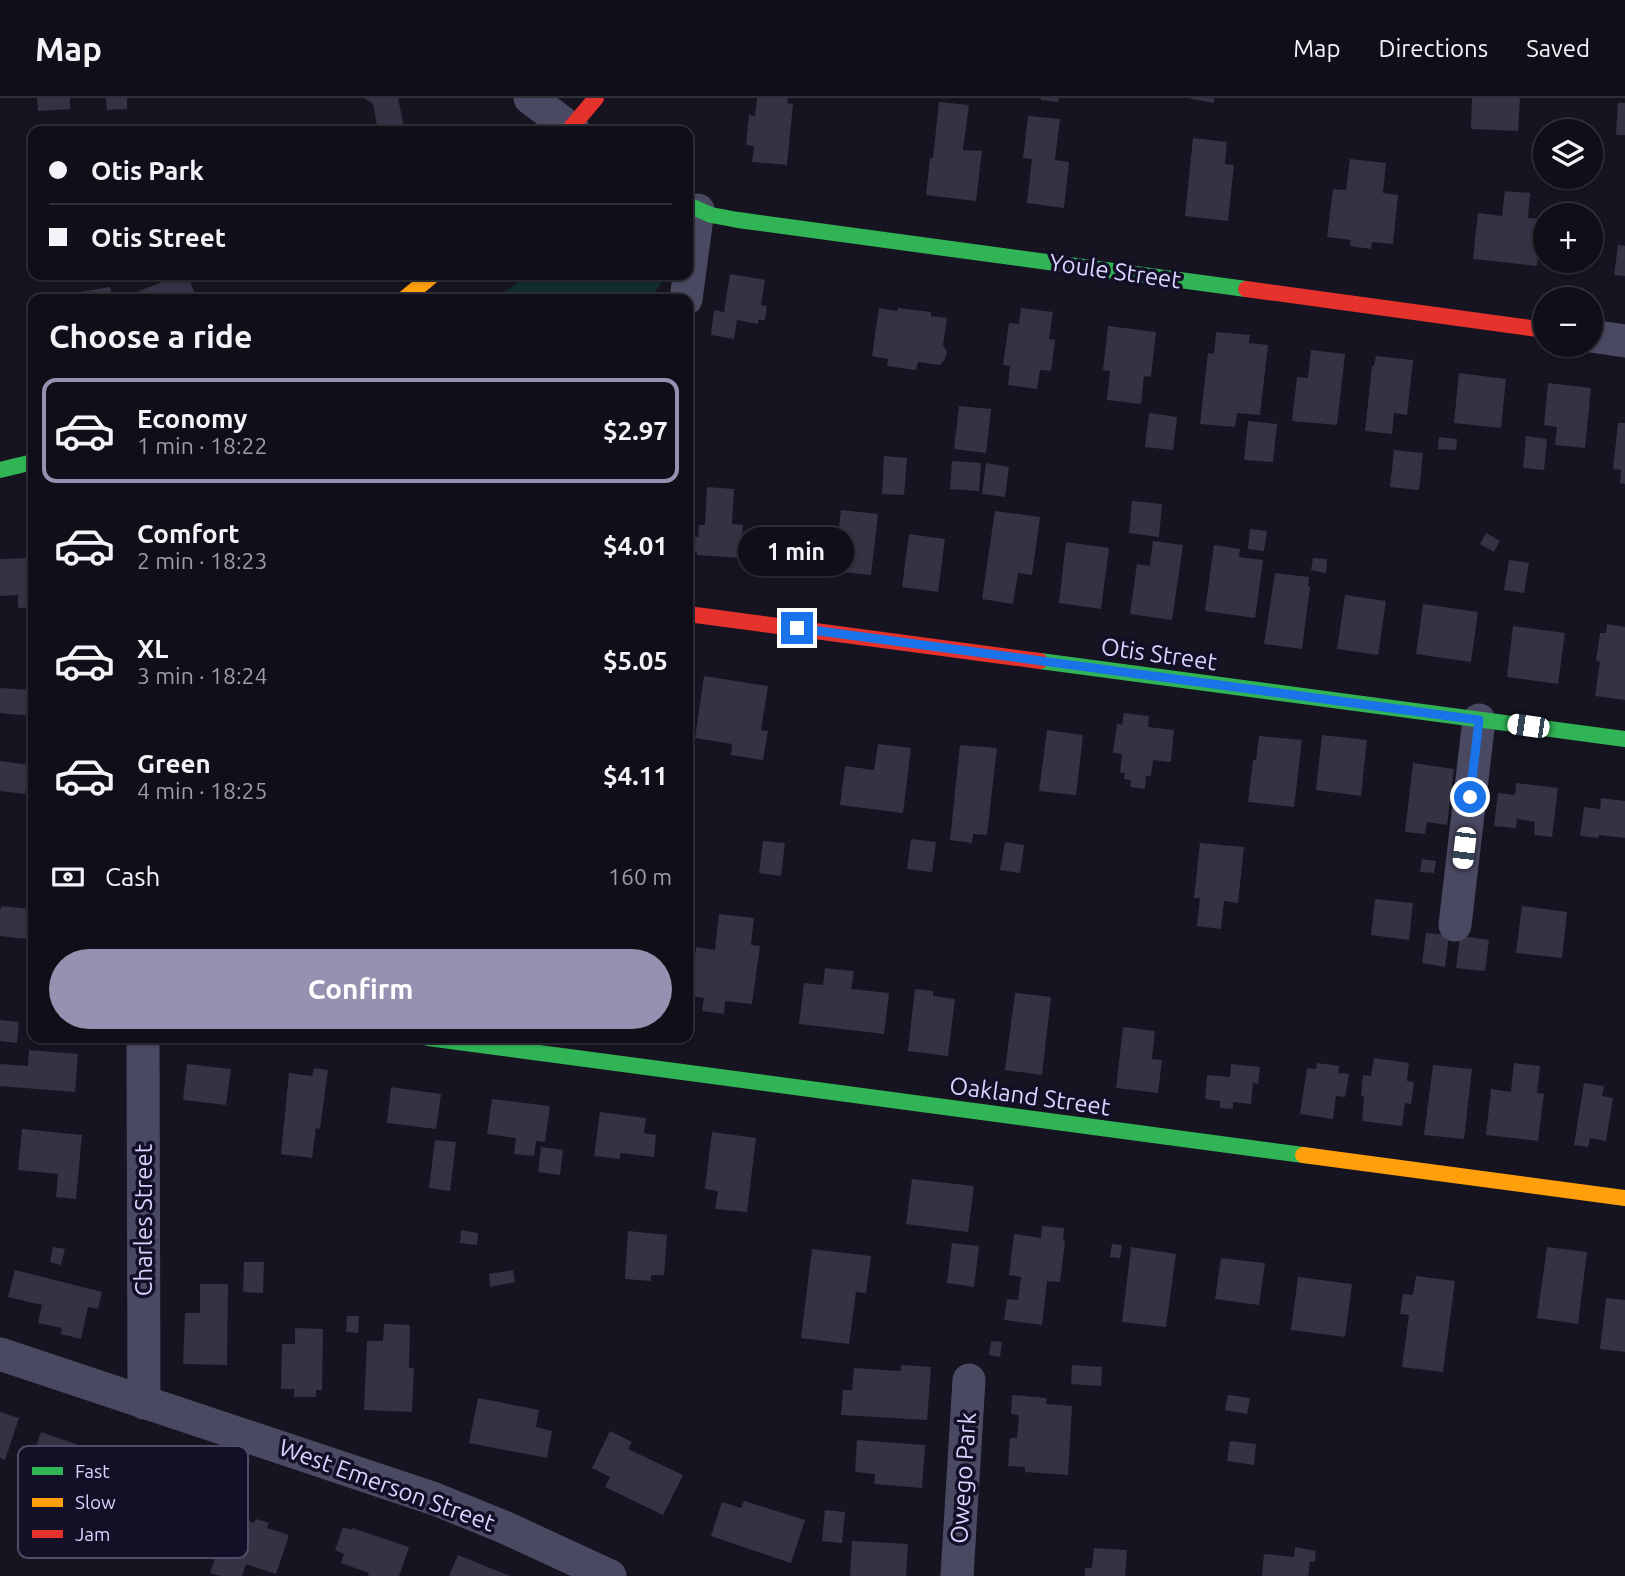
<!DOCTYPE html>
<meta charset="utf-8">
<style>
:root{--surface:#100f19;--page:#191822;--text:#f1f3f6;--muted:#9c9ca2;--line:#302f38;--accent:#9591b1}
body{margin:0;font-family:Ubuntu,sans-serif;background:var(--page);color:var(--text);height:100vh;display:flex;flex-direction:column;font-size:26px;white-space:nowrap}
*{box-sizing:border-box;margin:0}
p{font-size:23px;color:var(--muted)}
.icon{flex:none;width:38px;height:38px;fill:none;stroke:currentColor;stroke-width:2;stroke-linecap:round;stroke-linejoin:round}
.map{position:relative;flex:1;overflow:hidden}
.panel{position:absolute;left:28px;top:196px;width:665px;height:749px;display:flex;flex-direction:column;background:var(--surface);border-radius:14px;box-shadow:0 2px 5px #0004,0 0 0 2px var(--line)}
.panel>*{flex:none}
.hud{position:absolute;left:28px;top:28px;width:665px;height:154px;border-radius:14px;box-shadow:0 2px 5px #0004,0 0 0 2px var(--line);display:grid;align-content:center;height:154px;padding:0 21px;background:var(--surface)}
.buttons{position:absolute;left:1533px;top:21px;display:grid;gap:14px}
.buttons a{display:grid;place-items:center;width:70px;height:70px;border-radius:50%;background:var(--surface);box-shadow:0 2px 5px #0004,0 0 0 2px var(--line);font-size:35px}
.end{position:absolute;width:32px;height:32px;margin:-16px;border:9px solid #1a73e8;background:#fff;box-shadow:0 0 0 4px #fff}
.from{border-radius:50%}
.bubble{position:absolute;height:49px;border-radius:24px;background:var(--surface);box-shadow:0 2px 5px #0004,0 0 0 2px var(--line);font-size:23px;font-weight:600;line-height:49px;text-align:center}
.car{position:absolute;width:21px;height:42px;margin:-21px -10px;border-radius:9px;box-shadow:0 0 5px 2px #0007;background:linear-gradient(#fff 24%,#345 0 40%,#fff 0 76%,#345 0 86%,#fff 0)}
.hud b{display:flex;align-items:center;gap:24px;height:66px;font-size:26px}
.hud b+b{border-top:2px solid var(--line)}
.hud i{width:18px;height:18px;background:var(--text)}
ul{padding:0;list-style:none}
li{display:flex;align-items:center;gap:21px;height:105px;margin:0 14px 10px;padding:0 7px;border:4px solid transparent;border-radius:14px}
li div{flex:1}
li b{display:block;font-size:26px}
li em{font-style:normal;font-weight:600}
li.active{border-color:var(--accent)}
li>.icon{width:63px;height:63px;stroke-width:1.5}
h2{padding:0 21px;font-size:32px;line-height:84px}
.pay{display:flex;align-items:center;gap:18px;height:77px;padding:0 21px;font-size:26px}
.pay p{margin-inline-start:auto}
.primary-button{display:flex;gap:14px;margin-top:auto;padding:14px 21px}
.primary-button a{flex:1;height:80px;border-radius:42px;background:var(--accent);color:#fff;font-size:28px;font-weight:600;line-height:80px;text-align:center}
header{display:flex;align-items:center;gap:42px;box-sizing:border-box;height:98px;padding:0 35px;background:var(--surface);border-bottom:2px solid var(--line)}
header strong{font-size:33px}
nav{display:flex;gap:38px;margin-inline-start:auto;font-size:24px}
.map>svg:first-child{display:block}
.green{fill:#132c2d}
.building{fill:#343243}
.lines{fill:none;stroke-linecap:round;stroke-linejoin:round}
.street{stroke:#4a4962;stroke-width:33}
.fast{stroke:#30b455;stroke-width:16}
.slow{stroke:#ff9f0a;stroke-width:16}
.jam{stroke:#e5322d;stroke-width:16}
.route{stroke:#1a73e8;stroke-width:9}
.labels{text-anchor:middle;dominant-baseline:central;stroke-width:7;stroke-linejoin:round;paint-order:stroke}
.street-label{font-size:24px;fill:#d9d4ff;stroke:#130f26}
.key{fill:#130f26;stroke:#4e4a67;stroke-width:2}
.key-label{font-size:19px;fill:#d9d4ff}
</style>
<header>
<strong>Map</strong>
<nav><a>Map</a><a>Directions</a><a>Saved</a></nav>
</header>
<div class="map">
<svg width="1625" height="1478" viewBox="0 0 1625 1478">
<rect width="100%" height="100%" fill="#161421"/>
<path class="green" d="M529,177h137l-15,24h-158z"/>
<path class="building" d="M37,0h33v11l-32,2z
M106,0h21v11l-20,1z
M364,0h34l7,33h-27l-5,-27z
M757,0h31l-1,5 6,1 -6,61 -35,-3 2,-16 -8,-1 3,-30 6,1z
M1041,0h18l-1,4 -17,-2z
M1187,0h27v5z
M1472,0h48l-2,33 -47,-2z
M939,4l30,3 -6,45 19,1 -6,50 -50,-6 4,-37h3z
M1618,5h7v32h-9z
M1028,18l32,3 -5,41 14,2 -5,46 -37,-5 5,-44 -9,-1z
M1193,40l34,4 -2,22 9,1 -6,56 -43,-5z
M1350,61l36,4 -3,30 15,2 -5,49 -21,-2 -1,7 -21,-3 1,-6 -24,-3 6,-48 13,1z
M1505,93l25,2 -2,25 14,1 -5,47 -64,-7 5,-46 24,3z
M1618,147l7,1v30l-11,-1z
M730,176l35,6 -4,25 6,1 -2,14h-7v4l-21,-4 -3,19 -23,-4 3,-25 10,2z
M180,177h8l9,24h-66l-2,-4z
M110,189l3,12h-44l-1,-5z
M879,210l18,3 1,-3 33,4v4l16,2 -4,27 4,7 -2,7 -5,6 -22,-3 -2,8 -29,-4 1,-7 -16,-3z
M1021,210l32,4 -4,27 6,1 -4,31 -11,-1 -3,19 -29,-4 2,-19 -7,-1 6,-42 10,1z
M1108,228l48,6 -5,45 -7,-1 -3,28 -34,-4 3,-29 -7,-1z
M1216,234l34,3 -1,8 19,2 -8,70 -23,-2 -2,14 -35,-3 8,-71 6,1z
M1311,252l34,4 -8,71 -45,-4 5,-44 11,1z
M1376,258l37,4 -6,55 -13,-2 -2,21 -27,-3 7,-65h2z
M1459,275l47,6 -5,49 -47,-5z
M1548,285l43,5 -6,60 -30,-3 2,-18 -13,-2z
M959,308l32,3 -5,44 -32,-4z
M1149,315l28,4 -4,33 -28,-3z
M1248,323l29,3 -4,38 -29,-2z
M1618,325h7v61l-5,-1 1,-13 -8,-1z
M1526,338l21,3 -3,31 -21,-2z
M1439,339l18,2 -1,11 -18,-1z
M1394,352l29,3 -4,37 -29,-3z
M884,358l23,2 -3,37 -22,-1z
M952,363l29,2 -2,28 -29,-2z
M986,365l23,4 -4,30 -23,-3z
M707,389l27,2 -2,35 11,1 -2,33 -44,-3v-3l-9,-1 1,-15 9,1 1,-12h6z
M1132,403l30,3 -3,33 -30,-4z
M841,412l37,4 -7,61 -37,-4z
M995,413l45,6 -8,58 -14,-2 -5,31 -31,-5z
M776,428l43,6 -5,39 -53,-7 2,-24 11,1z
M1250,431l17,2 -3,20 -16,-2z
M1486,435l14,8 -6,11 -14,-8z
M909,436l36,5 -7,53 -36,-5z
M1153,443l30,4 -11,75 -42,-6 7,-50 13,2z
M1066,444l43,6 -8,61 -42,-6z
M1214,447l26,4 -1,8 24,3 -8,58 -50,-7z
M33,460v49l-15,1v-13l-18,1v-37z
M1313,460l14,1 -1,14 -15,-3z
M1509,462l20,3 -5,30 -20,-3z
M1275,475l34,4 -1,9 2,1 -8,62 -38,-5z
M1345,497l41,6 -8,54 -41,-6z
M1423,506l55,8 -7,50 -55,-8z
M1607,526l18,3v73l-30,-4 5,-34 -4,-1 4,-28h6z
M1513,528l52,7 -7,51 -51,-7z
M704,578l64,10 -7,44 7,1 -5,29 -32,-5 1,-11 -37,-6z
M0,590l33,2v26l-33,-3z
M1124,615l25,3 -1,11 26,3 -3,32 -18,-2 -2,16h-5l-1,13 -15,-2 1,-7 -7,-1 1,-6h-5l2,-19 -9,-1 4,-29 5,1z
M1047,632l36,5 -7,60 -37,-4z
M1322,637l45,5 -6,56 -45,-6z
M1259,638l43,4 -8,67 -46,-5 5,-42h3z
M878,646l33,4 -8,65 -63,-8 5,-39 29,4z
M960,647l37,3 -10,87 -14,-1 -1,9 -22,-3z
M0,663l30,4 -5,29 -25,-3z
M1413,665l41,6 -7,56 -20,-3 -2,12 -20,-2z
M1516,685l42,5 -6,49 -18,-2 1,-13 -18,-3 -1,9 -22,-2 4,-33 17,2z
M1601,700l24,3v37l-26,-3 -1,3 -18,-2 4,-29 16,2z
M911,741l25,3 -4,30 -25,-3z
M763,743l22,2 -4,33 -22,-3z
M1005,744l19,3 -4,28 -20,-3z
M1200,745l44,4 -6,56 -14,-2 -3,28 -24,-3 3,-28h-6z
M1422,761l14,2 -2,12 -14,-1z
M1375,801l38,4 -4,37 -38,-5z
M2,808l28,3 -3,30 -27,-3v-27z
M1522,808l45,6 -5,46 -46,-5z
M719,816l35,4 -3,27 9,1 -8,58 -27,-3 -1,13 -22,-3 2,-13 -14,-2 6,-49 19,3z
M1426,835l23,2 -4,32 -23,-4z
M1460,838l29,4 -4,31 -29,-3z
M32,844h1v36l-6,-1z
M825,870l29,3 -3,18 38,4 -5,41 -85,-10 5,-41 19,2z
M915,891l18,2v5l22,3 -7,57 -40,-5z
M1015,895l36,4 -9,78 -37,-5z
M0,922l19,2 -2,21 -17,-2z
M1123,929l32,4 -3,28 10,1 -4,33 -42,-5z
M29,952l49,4 -3,38 -75,-6v-22l28,2z
M1374,960l35,5 -2,18 7,1 -3,22 -6,-1 -3,23 -40,-5 2,-25h-3l2,-21 8,1z
M1317,965l22,3 -1,7 11,1 -4,23 -9,-1 -3,23 -33,-5 7,-46 9,1z
M1514,965l26,3 -3,27 7,1 -6,47 -52,-6 5,-46 20,3z
M187,966l44,5 -5,36 -43,-5z
M1231,966l29,3 -2,17 -5,-1 -2,21 -18,-2v7l-13,-1v-7l-15,-2 2,-24 23,2z
M1433,967l39,4 -8,70 -40,-4z
M314,970l14,2 -8,59 -4,-1 -4,30 -31,-4 8,-81 23,3z
M1584,985l20,3 -2,10 11,2 -7,43 -16,-3 -2,9 -14,-2z
M391,989l50,7 -5,35 -49,-6z
M492,1001l58,7 -5,36 -9,-1 -2,15 -20,-2 2,-16 -29,-4z
M600,1014l46,6 -2,15 12,2 -2,22 -34,-4v6l-26,-3z
M22,1031l60,6 -6,64 -20,-2 2,-23 -40,-4z
M712,1034l44,6 -9,74 -32,-3 3,-18 -13,-2z
M435,1042l21,2 -6,49 -21,-3z
M541,1049l22,3 -3,25 -22,-3z
M912,1081l62,7 -6,46 -62,-8z
M1042,1128l22,2 -1,12 2,1 -5,41 -13,-1 -5,44 -38,-5 3,-21 11,1 3,-23 -12,-2 5,-41 27,4z
M461,1132l17,3 -1,12 -17,-2z
M628,1133l39,4 -3,40h-13v6l-26,-2z
M952,1145l27,3 -5,41 -27,-4z
M1112,1146l10,1 -2,13 -10,-1z
M53,1149l12,2 -4,16 -11,-3z
M1131,1149l45,7 -10,73 -44,-5z
M1547,1149l40,5 -9,72 -41,-6z
M812,1151l59,7 -5,37 -10,-1 -7,52 -48,-6z
M1221,1160l44,5 -6,42 -44,-6z
M244,1164h20l-1,31 -20,-1z
M15,1172l87,22 -4,17 -10,-2 -7,32 -20,-5 1,-6 -24,-5 4,-18 -34,-8z
M513,1172l2,12 -25,5 -1,-13z
M1416,1178l39,5 -12,91 -41,-5 7,-52 -9,-1 3,-20 10,1z
M1298,1179l54,7 -7,53 -54,-7z
M200,1186h28l-1,81 -44,-1 2,-51h15z
M1606,1200l19,2v52l-25,-3z
M347,1218h12l-1,17 -12,-1z
M384,1226l26,1 -1,43h5l-2,44 -48,-2 3,-69h16z
M295,1230l28,1 -1,61h-6v7h-22v-8h-13l1,-45h13z
M991,1243l11,1 -2,15 -11,-2z
M901,1267l30,2 -4,53 -86,-5 2,-25h9l2,-22 47,3z
M1072,1267l30,2 -1,19 -30,-2z
M1012,1297l35,3 -1,6 26,2 -4,69 -43,-3v-5l-17,-1 2,-28h7l2,-23 -8,-1z
M1228,1297l22,3 -3,16 -22,-4z
M478,1300l61,12 -3,17 16,4 -5,27 -78,-15z
M0,1314l19,6 -14,42 -5,-2z
M610,1333l22,11 -4,7 55,26 -20,40 -58,-28 5,-10 -18,-9z
M41,1334l40,14 -31,90 -26,-10 14,-39 -14,-6z
M857,1342l68,5 -3,43 -48,-4 1,-10 -20,-2z
M1230,1343l26,3 -2,21 -27,-4z
M744,1403l61,19 -14,43 -80,-27 11,-34 19,6z
M825,1412l20,2 -3,31 -20,-2z
M256,1421l13,4 -2,5 22,7 -13,39 -30,-10 -4,12h-21l-11,-3 12,-35 10,3 7,-19 6,2 1,-4 8,3z
M343,1429l8,3 1,-2 57,19 -10,29h-31l1,-3 -28,-10 3,-9 -9,-4z
M852,1443l56,3 -2,32h-56z
M1295,1449l21,4 -1,11 -5,-1 -2,15h-46l2,-22 30,3z
M1094,1450l33,2 -2,26h-40v-8h7z
M458,1457l52,21h-61z"/>
<g class="lines">
<path class="street" d="M530,0l44,33
M686,201l12,-89
M1591,238l34,5
M1455,827l24,-205
M143,940l1,365
M0,1256l435,145 69,28 106,49
M957,1478l12,-196"/>
<path class="fast" d="M688,107l23,10 27,5 508,69
M0,372l33,-8
M1040,563l585,78
M428,940l875,117"/>
<path class="slow" d="M404,201l29,-24
M1303,1057l322,43"/>
<path class="jam" d="M568,33l28,-33
M1246,191l299,41
M688,516l352,47"/>
</g>
<g class="lines">
<path class="route" d="M797,530l682,92 -9,77"/>
</g>
<g class="labels">
<g class="street-label">
<text transform="translate(1115 173) rotate(8)">Youle Street</text>
<text transform="translate(1159 556) rotate(8)">Otis Street</text>
<text transform="translate(1030 998) rotate(8)">Oakland Street</text>
<text transform="translate(143 1122) rotate(-90)">Charles Street</text>
<text transform="translate(963 1380) rotate(-86)">Owego Park</text>
<text transform="translate(387 1387) rotate(20)">West Emerson Street</text>
</g>
</g>
<rect x="18" y="1348" width="230" height="112" rx="10" class="key"/>
<rect x="32" y="1369" width="31" height="8" fill="#30b455"/>
<rect x="32" y="1400" width="31" height="9" fill="#ff9f0a"/>
<rect x="32" y="1432" width="31" height="8" fill="#e5322d"/>
<g class="key-label">
<text x="75" y="1380">Fast</text>
<text x="75" y="1411">Slow</text>
<text x="75" y="1443">Jam</text>
</g>
</svg>
<div class="buttons">
<a><svg class="icon" aria-label="layers" viewBox="0 0 24 24"><path d="M12 4l9 5-9 5-9-5zM3 14l9 5 9-5"/></svg></a>
<a>+</a>
<a>−</a>
</div>
<i class="end from" style="left:1470px;top:699px"></i>
<i class="end" style="left:797px;top:530px"></i>
<div class="bubble" style="left:738px;top:429px;width:116px">1 min</div>
<i class="car" style="left:1528px;top:628px;rotate:278deg"></i>
<i class="car" style="left:1464px;top:750px;rotate:187deg"></i>
<div class="hud">
<b><i class="from"></i>Otis Park</b>
<b><i></i>Otis Street</b>
</div>
<section class="panel">
<h2>Choose a ride</h2>
<ul>
<li class="active"><svg class="icon" aria-label="car" viewBox="0 0 24 24"><path d="M5 17H2v-5l4-1 3-4h7l3 4 3 1v5h-3M9 17h6M6 11h13"/><circle cx="7" cy="17" r="2"/><circle cx="17" cy="17" r="2"/></svg><div><b>Economy</b><p>1 min · 18:22</p></div><em>$2.97</em></li>
<li><svg class="icon" aria-label="car" viewBox="0 0 24 24"><path d="M5 17H2v-5l4-1 3-4h7l3 4 3 1v5h-3M9 17h6M6 11h13"/><circle cx="7" cy="17" r="2"/><circle cx="17" cy="17" r="2"/></svg><div><b>Comfort</b><p>2 min · 18:23</p></div><em>$4.01</em></li>
<li><svg class="icon" aria-label="car" viewBox="0 0 24 24"><path d="M5 17H2v-5l4-1 3-4h7l3 4 3 1v5h-3M9 17h6M6 11h13"/><circle cx="7" cy="17" r="2"/><circle cx="17" cy="17" r="2"/></svg><div><b>XL</b><p>3 min · 18:24</p></div><em>$5.05</em></li>
<li><svg class="icon" aria-label="car" viewBox="0 0 24 24"><path d="M5 17H2v-5l4-1 3-4h7l3 4 3 1v5h-3M9 17h6M6 11h13"/><circle cx="7" cy="17" r="2"/><circle cx="17" cy="17" r="2"/></svg><div><b>Green</b><p>4 min · 18:25</p></div><em>$4.11</em></li>
</ul>
<div class="pay"><svg class="icon" aria-label="cash" viewBox="0 0 24 24"><path d="M3 7h18v10H3z"/><circle cx="12" cy="12" r="2"/></svg>Cash<p>160 m</p></div>
<div class="primary-button"><a>Confirm</a></div>
</section>
</div>
